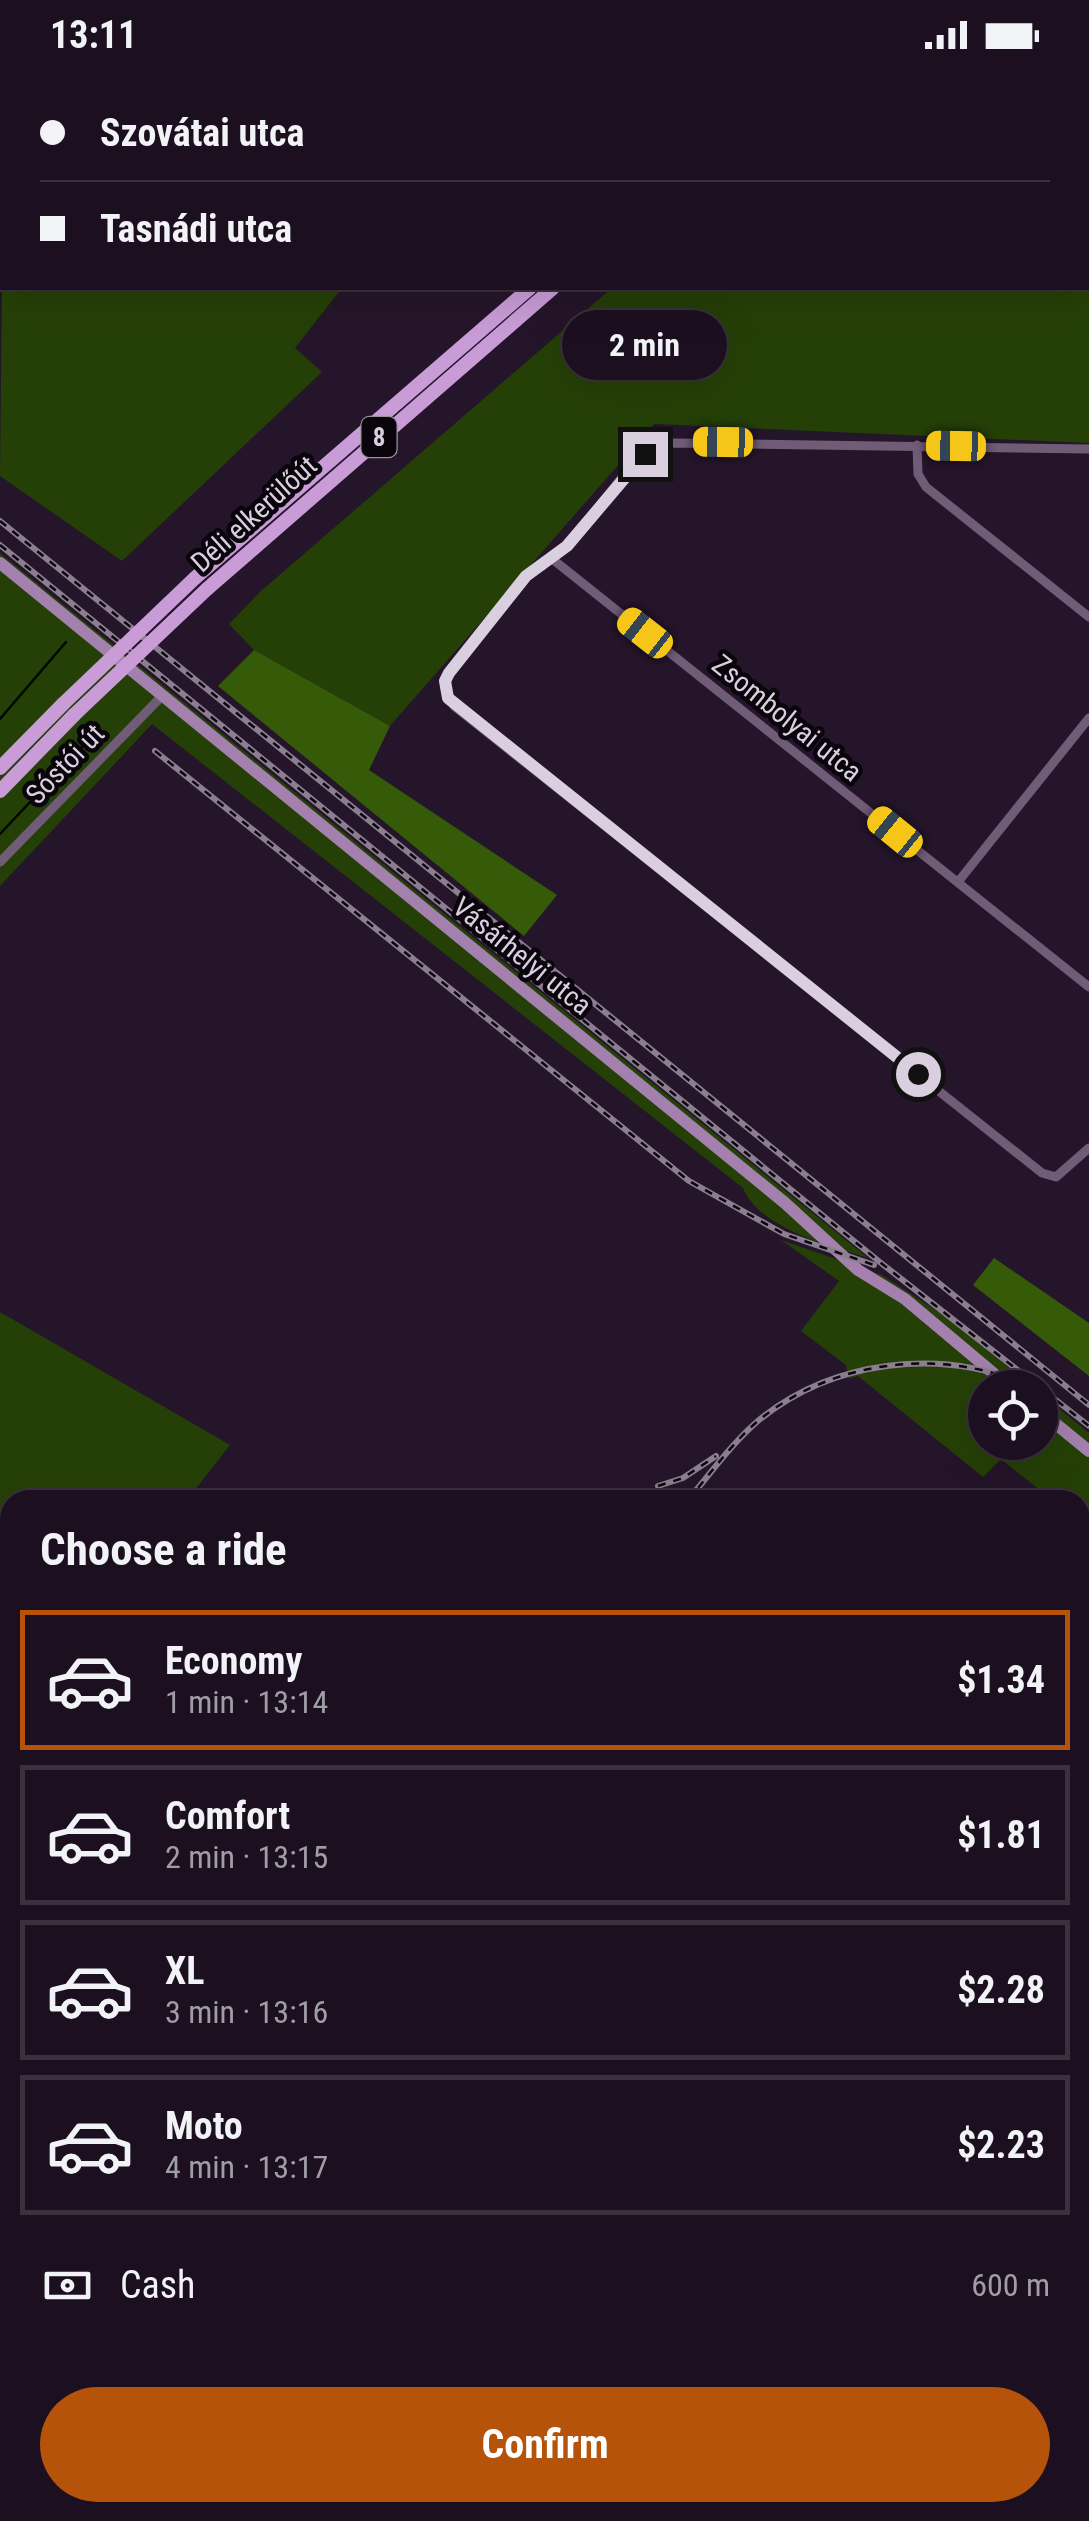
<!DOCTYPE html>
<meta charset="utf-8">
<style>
:root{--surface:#1c1020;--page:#291e2d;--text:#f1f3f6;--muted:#a09da5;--line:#3a303e;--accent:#b45309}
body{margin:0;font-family:"Roboto Condensed",sans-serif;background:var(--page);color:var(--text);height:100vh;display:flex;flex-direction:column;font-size:38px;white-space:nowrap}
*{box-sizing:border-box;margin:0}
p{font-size:32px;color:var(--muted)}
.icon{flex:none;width:55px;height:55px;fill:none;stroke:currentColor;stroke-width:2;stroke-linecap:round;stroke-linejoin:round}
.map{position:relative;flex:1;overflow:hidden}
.details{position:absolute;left:0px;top:1420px;width:1090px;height:1032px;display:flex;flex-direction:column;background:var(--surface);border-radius:30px 30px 0 0;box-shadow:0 10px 40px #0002,0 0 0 2px var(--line)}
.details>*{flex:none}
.guide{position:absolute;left:0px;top:0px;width:1090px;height:220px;box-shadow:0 10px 40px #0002,0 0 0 2px var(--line);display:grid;align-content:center;height:220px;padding:0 40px;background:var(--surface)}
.controls{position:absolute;left:968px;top:1300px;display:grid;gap:20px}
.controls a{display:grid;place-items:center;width:90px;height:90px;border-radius:50%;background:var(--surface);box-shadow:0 10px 40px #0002,0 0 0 2px var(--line);font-size:50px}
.end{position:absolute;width:45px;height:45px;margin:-22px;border:12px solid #dacfde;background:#111;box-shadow:0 0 0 5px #111}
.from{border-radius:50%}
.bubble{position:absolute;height:70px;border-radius:35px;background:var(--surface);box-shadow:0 10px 40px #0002,0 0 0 2px var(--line);font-size:32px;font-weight:700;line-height:70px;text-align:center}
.car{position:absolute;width:30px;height:60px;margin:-30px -15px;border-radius:12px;box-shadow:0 0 8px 2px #0007;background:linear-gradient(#f5c518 24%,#345 0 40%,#f5c518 0 76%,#345 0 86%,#f5c518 0)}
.guide b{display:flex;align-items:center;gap:35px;height:95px;font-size:38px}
.guide b+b{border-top:2px solid var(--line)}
.guide i{width:25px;height:25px;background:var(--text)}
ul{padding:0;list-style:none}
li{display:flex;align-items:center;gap:30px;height:140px;margin:0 20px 15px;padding:0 20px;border:5px solid var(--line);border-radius:0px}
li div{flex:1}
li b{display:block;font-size:38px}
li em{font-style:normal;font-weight:700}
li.on{border-color:var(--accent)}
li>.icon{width:90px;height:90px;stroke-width:1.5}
h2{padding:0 40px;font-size:45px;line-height:120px}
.pay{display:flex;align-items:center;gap:25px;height:110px;padding:0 40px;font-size:38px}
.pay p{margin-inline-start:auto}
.action{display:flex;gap:20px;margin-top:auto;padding:20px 40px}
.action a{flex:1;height:115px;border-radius:60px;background:var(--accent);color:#fff;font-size:40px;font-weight:700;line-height:115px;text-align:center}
.status{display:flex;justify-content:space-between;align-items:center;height:70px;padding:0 50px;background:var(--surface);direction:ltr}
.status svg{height:28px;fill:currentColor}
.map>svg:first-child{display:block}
.green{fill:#254007}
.forest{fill:#355b09}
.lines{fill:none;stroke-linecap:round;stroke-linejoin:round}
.stream{stroke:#000900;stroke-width:2.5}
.street{stroke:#715c78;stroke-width:9}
.secondary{stroke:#a380ad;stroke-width:12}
.primary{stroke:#c99cd7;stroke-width:14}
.rail-casing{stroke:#8b7e90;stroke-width:6}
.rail{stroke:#0a050d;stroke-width:2.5;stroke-dasharray:8;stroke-linecap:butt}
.primary-bridge{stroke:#c99cd7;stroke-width:14}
.route{stroke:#dacfde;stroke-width:12}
.labels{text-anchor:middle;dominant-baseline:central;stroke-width:9;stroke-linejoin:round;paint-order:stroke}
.shield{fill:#0a050d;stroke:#9c929f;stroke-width:2.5}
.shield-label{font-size:25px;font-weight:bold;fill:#dacfde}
.street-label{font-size:28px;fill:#dacfde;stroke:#0a050d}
</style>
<div class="status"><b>13:11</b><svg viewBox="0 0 49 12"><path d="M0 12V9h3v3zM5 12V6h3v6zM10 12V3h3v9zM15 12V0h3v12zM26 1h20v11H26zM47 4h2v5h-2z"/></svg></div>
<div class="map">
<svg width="1089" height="2451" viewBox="0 0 1089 2451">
<rect width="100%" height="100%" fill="#25152a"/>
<path class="green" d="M243,0h481l-483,2z
M864,0h225v373l-435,-19 -264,302 -136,-76 -25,-26 32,-33 351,-303h476v-216h-227z
M2,214v4h340l-47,60 27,24 -200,189 -122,-85z
M0,483l868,705c-38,-12 -108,-29 -125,-70l-591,-464 -152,162z
M781,1170l101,35 64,42 87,70 -48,1v54h55v-49l49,40v97l-9,-7v-23h-28l-51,-41 -18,18 -125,-101 -9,3 -3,-14 -45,-34 38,-50z
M0,1242l230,133 -43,55h-177v224l-10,12z
M0,2141l10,2v299l279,1 -2,8h-287z
M1080,2390l9,10v51l-9,-23z"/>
<path class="forest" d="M0,0h243l-241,2v13z
M254,580l136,76 -21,44 188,125 -33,41 -306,-250z
M994,1188l95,65v53l-116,-91z
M1080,2279l9,1v120l-9,-10z
M1081,2427l7,24h-801l2,-9h503l38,7 8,-6 139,-1 4,9 48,-8 51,-1z"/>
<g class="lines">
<path class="stream" d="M0,649l66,-77
M0,764l93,-99
M0,2199l10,2
M1080,2332l9,1"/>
<path class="street" d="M917,375l1,29 8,13 163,130
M1089,379l-417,-6 -40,22 -65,81 -42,31 -76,96 -4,16 9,17 588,467 14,4 33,-29
M551,488l538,429
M0,792l162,-166
M958,812l131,-164
M0,1621l3,4"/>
<path class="secondary" d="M0,493l785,640 73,67 47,29 106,89
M1040,1341l49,40"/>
<path class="primary" d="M785,2l3,-2
M810,2l3,-2
M195,508l335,-290
M207,519l346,-301
M0,698l63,-64
M0,721l74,-76"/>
<defs>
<path id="rail" d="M0,451l1089,884
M0,475l881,718 208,163
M155,681l534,430 95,53 90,31
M658,1416l25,-8 33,-22
M688,1430c23,-27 44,-57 71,-80 74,-60 182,-73 268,-35"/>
</defs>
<use href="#rail" class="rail-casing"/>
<use href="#rail" class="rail"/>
<path class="primary-bridge" d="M63,634l132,-126
M74,645l133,-126"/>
</g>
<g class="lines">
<path class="route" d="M645,384l-78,92 -41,30 -77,97 -4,8 3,17 470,376"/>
</g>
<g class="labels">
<rect class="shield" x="361.5" y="347" width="35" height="40" rx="8"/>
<g class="shield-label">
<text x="379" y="367">8</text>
</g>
<g class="street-label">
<text transform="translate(254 444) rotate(-42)">Déli elkerülőút</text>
<text transform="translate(787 648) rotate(39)">Zsombolyai utca</text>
<text transform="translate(65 694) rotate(-46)">Sóstói út</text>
<text transform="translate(522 886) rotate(39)">Vásárhelyi utca</text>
</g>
</g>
</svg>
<div class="controls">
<a><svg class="icon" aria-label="locate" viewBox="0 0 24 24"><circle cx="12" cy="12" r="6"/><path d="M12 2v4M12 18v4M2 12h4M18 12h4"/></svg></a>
</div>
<i class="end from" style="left:918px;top:1004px"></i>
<i class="end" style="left:645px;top:384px"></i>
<div class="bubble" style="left:562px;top:240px;width:165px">2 min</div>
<i class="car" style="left:723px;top:372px;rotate:271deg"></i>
<i class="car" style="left:956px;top:376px;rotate:271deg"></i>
<i class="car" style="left:645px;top:563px;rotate:308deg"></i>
<i class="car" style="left:895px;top:762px;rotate:309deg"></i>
<div class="guide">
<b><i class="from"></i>Szovátai utca</b>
<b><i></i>Tasnádi utca</b>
</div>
<section class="details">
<h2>Choose a ride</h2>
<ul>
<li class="on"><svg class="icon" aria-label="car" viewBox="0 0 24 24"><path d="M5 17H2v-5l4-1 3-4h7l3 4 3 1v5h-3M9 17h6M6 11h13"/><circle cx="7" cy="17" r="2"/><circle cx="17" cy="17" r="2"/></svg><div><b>Economy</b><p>1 min · 13:14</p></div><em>$1.34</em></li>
<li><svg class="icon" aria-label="car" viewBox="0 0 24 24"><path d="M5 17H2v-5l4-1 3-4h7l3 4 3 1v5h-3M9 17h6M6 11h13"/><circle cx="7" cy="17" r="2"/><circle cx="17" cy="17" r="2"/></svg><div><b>Comfort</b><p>2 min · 13:15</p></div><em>$1.81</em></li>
<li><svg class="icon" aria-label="car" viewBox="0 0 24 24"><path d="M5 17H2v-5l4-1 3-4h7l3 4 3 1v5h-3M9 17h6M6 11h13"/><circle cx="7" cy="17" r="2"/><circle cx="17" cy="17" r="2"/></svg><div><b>XL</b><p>3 min · 13:16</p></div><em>$2.28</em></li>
<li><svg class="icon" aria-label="car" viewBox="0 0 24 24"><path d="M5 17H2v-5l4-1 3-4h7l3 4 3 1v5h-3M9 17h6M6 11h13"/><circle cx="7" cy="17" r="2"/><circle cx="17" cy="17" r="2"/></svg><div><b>Moto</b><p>4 min · 13:17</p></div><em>$2.23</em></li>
</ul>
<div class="pay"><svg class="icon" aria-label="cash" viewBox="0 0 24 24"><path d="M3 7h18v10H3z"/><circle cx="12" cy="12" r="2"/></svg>Cash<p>600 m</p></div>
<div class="action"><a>Confirm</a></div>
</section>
</div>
